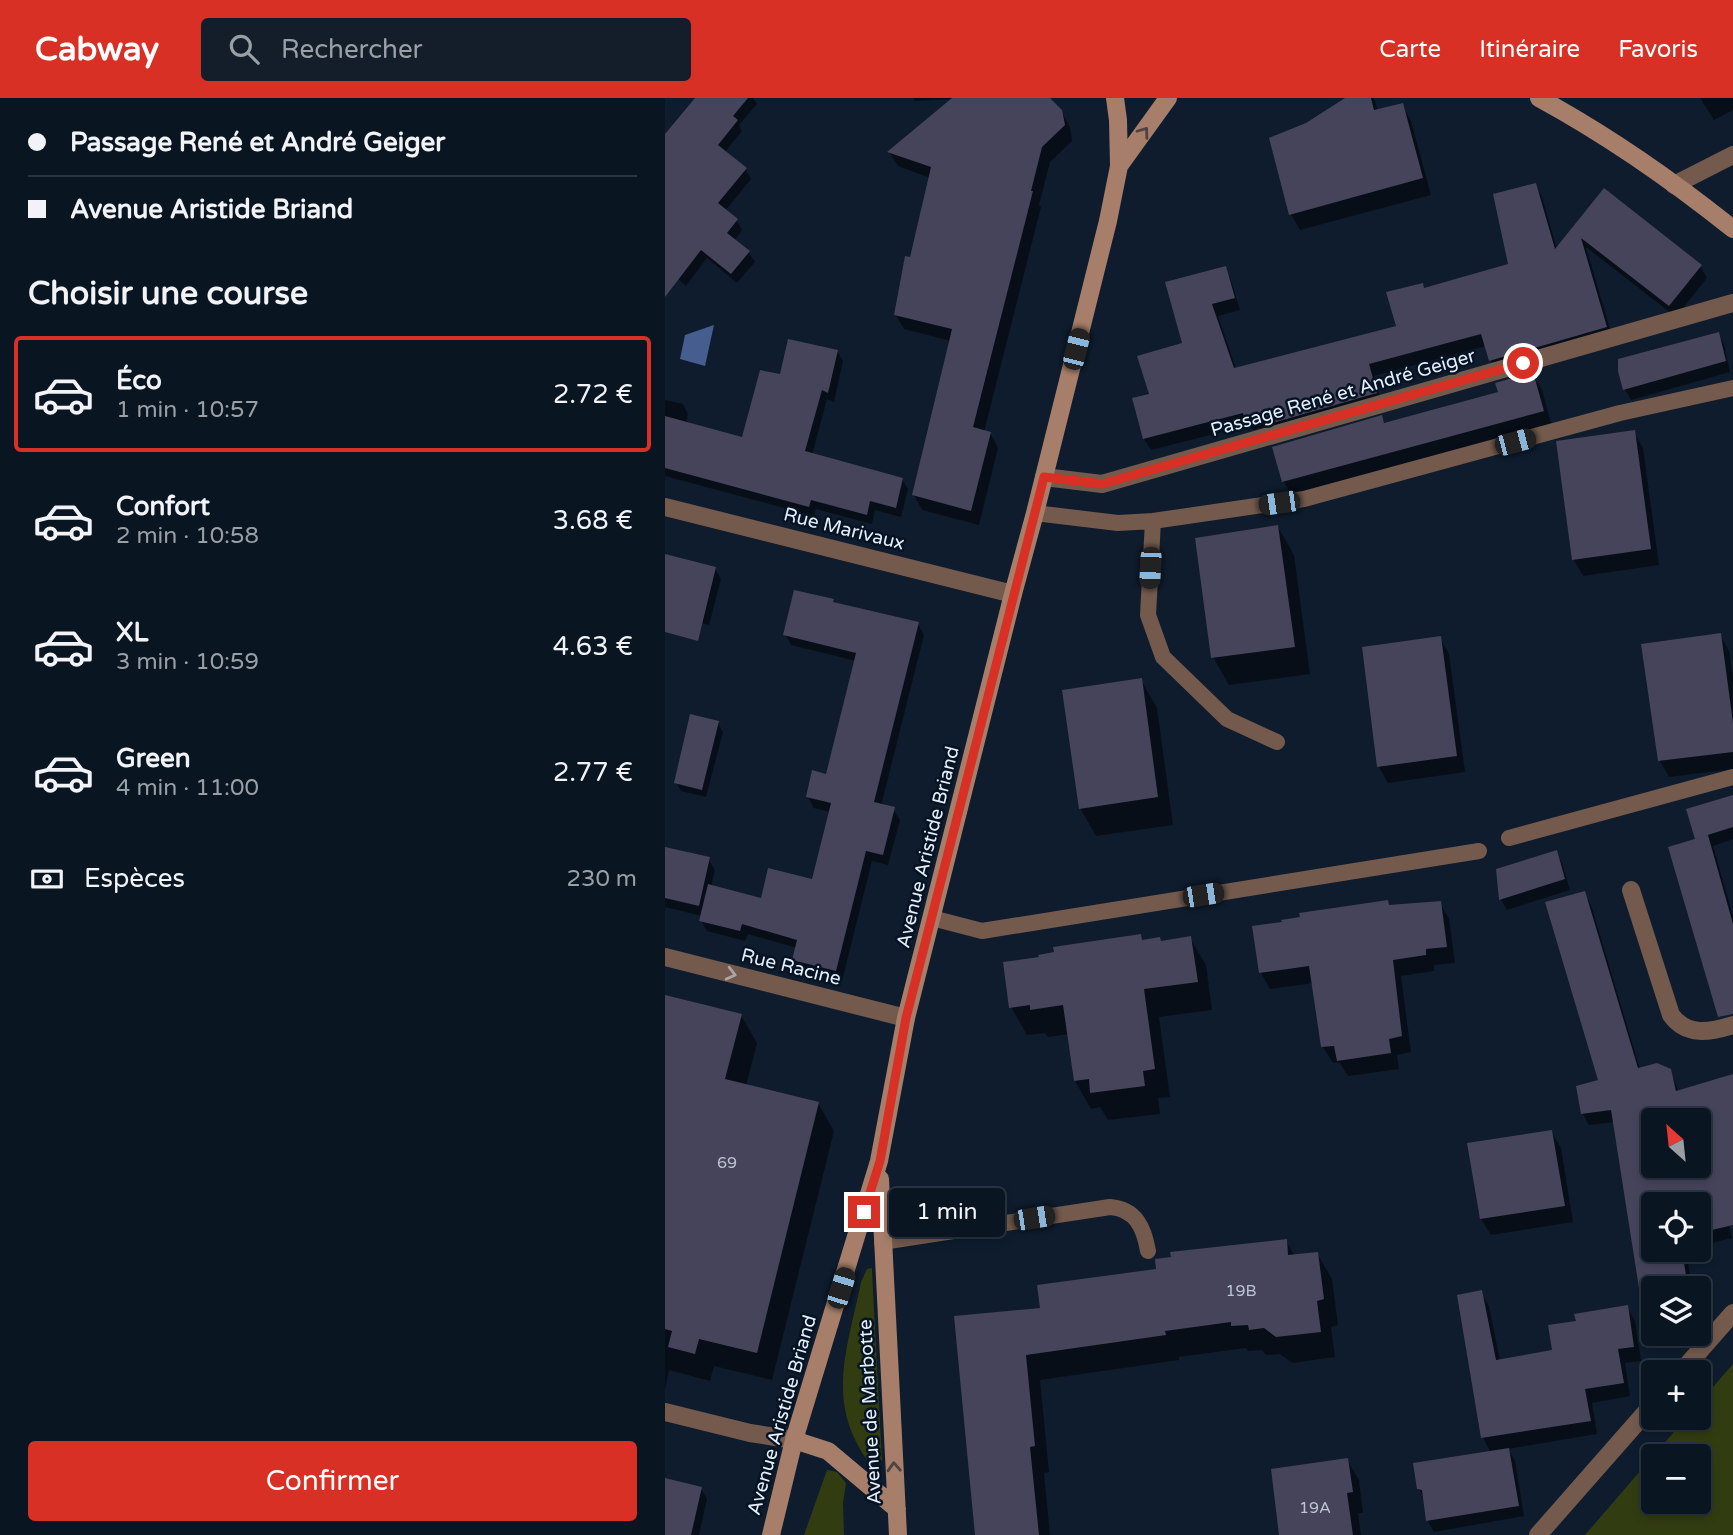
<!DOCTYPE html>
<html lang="fr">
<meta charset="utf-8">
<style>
:root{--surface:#0a1522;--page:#131e2a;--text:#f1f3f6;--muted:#999fa5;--line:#2a3440;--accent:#d93025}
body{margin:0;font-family:"Varela Round",sans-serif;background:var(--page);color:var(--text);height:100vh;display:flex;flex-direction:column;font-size:26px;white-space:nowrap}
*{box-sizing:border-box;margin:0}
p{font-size:23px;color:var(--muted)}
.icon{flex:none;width:38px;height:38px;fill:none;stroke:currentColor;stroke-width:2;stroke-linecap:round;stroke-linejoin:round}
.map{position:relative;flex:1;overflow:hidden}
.drawer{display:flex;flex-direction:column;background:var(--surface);width:665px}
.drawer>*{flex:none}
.top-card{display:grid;align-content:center;height:154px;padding:0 28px;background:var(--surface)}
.needle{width:46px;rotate:333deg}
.fabs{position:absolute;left:976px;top:1010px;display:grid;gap:14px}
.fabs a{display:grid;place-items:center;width:70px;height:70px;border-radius:7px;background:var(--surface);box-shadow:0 4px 10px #0003,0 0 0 2px var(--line);font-size:35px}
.end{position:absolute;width:32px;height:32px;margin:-16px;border:9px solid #d93025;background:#fff;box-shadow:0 0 0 4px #fff}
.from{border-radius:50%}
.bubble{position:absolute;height:49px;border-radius:7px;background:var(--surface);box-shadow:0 4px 10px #0003,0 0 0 2px var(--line);font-size:23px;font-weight:600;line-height:49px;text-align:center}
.car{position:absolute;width:21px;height:42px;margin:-21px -10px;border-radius:9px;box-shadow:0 0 5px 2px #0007;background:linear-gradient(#222 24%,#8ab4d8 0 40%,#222 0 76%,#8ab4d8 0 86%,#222 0)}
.top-card b{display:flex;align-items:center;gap:24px;height:66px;font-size:26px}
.top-card b+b{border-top:2px solid var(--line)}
.top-card i{width:18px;height:18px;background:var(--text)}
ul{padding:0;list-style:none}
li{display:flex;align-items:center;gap:21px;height:116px;margin:0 14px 10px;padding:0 14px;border:4px solid transparent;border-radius:7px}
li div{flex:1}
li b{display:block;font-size:26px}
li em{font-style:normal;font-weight:600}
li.selected{border-color:var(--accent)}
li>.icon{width:63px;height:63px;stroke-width:1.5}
h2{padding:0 28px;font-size:32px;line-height:84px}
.pay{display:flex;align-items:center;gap:18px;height:77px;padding:0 28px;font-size:26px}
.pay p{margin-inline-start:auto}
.button{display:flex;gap:14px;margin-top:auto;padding:14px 28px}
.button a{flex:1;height:80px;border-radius:7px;background:var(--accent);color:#fff;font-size:28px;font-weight:600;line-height:80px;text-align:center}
header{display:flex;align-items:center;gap:42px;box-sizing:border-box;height:98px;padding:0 35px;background:var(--accent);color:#fff}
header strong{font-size:33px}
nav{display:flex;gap:38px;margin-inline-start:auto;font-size:24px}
.search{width:490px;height:63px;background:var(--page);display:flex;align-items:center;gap:18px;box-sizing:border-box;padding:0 24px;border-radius:7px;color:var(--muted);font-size:26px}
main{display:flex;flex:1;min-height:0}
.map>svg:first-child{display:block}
.green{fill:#323c11;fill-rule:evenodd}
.water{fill:#465d8f}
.shadow{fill:#0007;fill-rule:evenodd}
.building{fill:#46445b;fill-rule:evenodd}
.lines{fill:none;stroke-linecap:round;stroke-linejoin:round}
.lane{stroke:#735a4d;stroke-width:16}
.street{stroke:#735a4d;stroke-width:18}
.secondary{stroke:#a67e69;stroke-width:18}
.oneway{stroke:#4e4342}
.oneway2{stroke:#aca4a4}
.route{stroke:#d93025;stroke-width:9}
.labels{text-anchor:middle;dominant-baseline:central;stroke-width:5;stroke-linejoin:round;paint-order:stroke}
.number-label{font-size:16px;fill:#bdc4d3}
.street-label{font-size:19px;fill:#e5effb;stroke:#061323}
</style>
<header>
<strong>Cabway</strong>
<div class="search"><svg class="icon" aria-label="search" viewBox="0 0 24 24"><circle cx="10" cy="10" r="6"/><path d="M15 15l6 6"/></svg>Rechercher</div>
<nav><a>Carte</a><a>Itinéraire</a><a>Favoris</a></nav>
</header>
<main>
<section class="drawer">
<div class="top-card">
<b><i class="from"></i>Passage René et André Geiger</b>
<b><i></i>Avenue Aristide Briand</b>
</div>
<h2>Choisir une course</h2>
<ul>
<li class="selected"><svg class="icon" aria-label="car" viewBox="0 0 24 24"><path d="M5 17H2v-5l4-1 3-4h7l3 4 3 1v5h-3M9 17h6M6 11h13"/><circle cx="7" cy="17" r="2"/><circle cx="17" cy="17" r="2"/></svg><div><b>Éco</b><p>1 min · 10:57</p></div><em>2.72 €</em></li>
<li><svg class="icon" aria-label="car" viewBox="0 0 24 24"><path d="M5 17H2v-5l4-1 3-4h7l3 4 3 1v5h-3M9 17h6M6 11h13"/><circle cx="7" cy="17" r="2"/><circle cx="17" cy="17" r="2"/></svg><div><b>Confort</b><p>2 min · 10:58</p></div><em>3.68 €</em></li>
<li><svg class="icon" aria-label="car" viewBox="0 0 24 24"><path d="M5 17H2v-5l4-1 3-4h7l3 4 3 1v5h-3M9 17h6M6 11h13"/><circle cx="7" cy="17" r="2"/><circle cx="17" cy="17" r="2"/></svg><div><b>XL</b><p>3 min · 10:59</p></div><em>4.63 €</em></li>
<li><svg class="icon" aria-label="car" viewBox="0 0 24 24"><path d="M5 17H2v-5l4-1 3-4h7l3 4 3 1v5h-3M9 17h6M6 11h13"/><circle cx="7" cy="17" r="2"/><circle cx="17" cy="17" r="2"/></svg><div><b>Green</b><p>4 min · 11:00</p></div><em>2.77 €</em></li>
</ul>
<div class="pay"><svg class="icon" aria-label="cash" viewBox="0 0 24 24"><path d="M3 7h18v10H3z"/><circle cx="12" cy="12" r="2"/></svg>Espèces<p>230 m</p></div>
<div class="button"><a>Confirmer</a></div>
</section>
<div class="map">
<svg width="1068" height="1437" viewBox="0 0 1068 1437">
<rect width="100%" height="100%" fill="#0e1c2d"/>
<path class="green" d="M207,1170v4l10,189 -15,-1c-42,-60 -19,-113 -6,-178l6,-13z
M1068,1266v171h-148l101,-117h13v-15zM989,1358h45v46h-45z
M162,1372l10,2 9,11 -3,20 1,32h-40z"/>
<path class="water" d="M49,227l-9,41 -25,-7 5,-24z"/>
<path class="shadow" d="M33,0h55l4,6 -18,21 3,6 -18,22 21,16 6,10 -26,32 11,9 6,10 -8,11 15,12 6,9 -18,21 -30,-25 -21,28 -21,-18v-130z
M248,0h134l14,13 9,16 2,14 -22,21 -11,43 2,2 -57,225 6,1 8,15 -19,77 -57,-15 -8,-15 37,-154 -47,-12 -9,-15 35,-136 -32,-12 -9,-14 65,-53 -39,2z
M683,0h26l4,13 24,-6 9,16 20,74 -131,35 -9,-16 12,-88z
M1035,0h33v12l-19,10z
M871,87l6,12 15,52 47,-58 96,75 7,12 -31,39 -90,-70 27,92 -116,33 -6,-12 -5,-14 -112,30 8,29 -107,31 -6,-11 -16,5 -3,-5 -99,25 -7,-11 -10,-39 17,-5 33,-50 41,-77 6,12 9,30 -22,6 18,53 162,-41 27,-38 85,-25z
M1053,236l6,10 6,28 -99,28 -6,-10 -5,-19z
M172,253l6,10 -9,41 -7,-3 -15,56 90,24 6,10 -7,28 -26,-7 -3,14 -56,-15 -2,7 -149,-40v-76l18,4 5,10 -2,10 57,15 38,-63z
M867,276l10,16 10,37 -259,71 -9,-16 -9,-34 106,-30 4,6 115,-31z
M969,334l9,16 16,117 -76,11 -9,-16z
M613,429l16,28 16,119 -81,11 -16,-28z
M0,458l50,13 6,10 -12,46 -44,-11z
M168,503l2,4 83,19 6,11 -43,171 12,3 7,11 -12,45 -16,-4 -30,120 -42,-10 -6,-11 3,-12 -49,-14 -3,7 -38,-10 -6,-11 1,-4 -37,-9v-59l43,11 7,11 -4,17 52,13 51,-19 17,-69 -17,-4 -6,-11 20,-21 28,-115 -65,-16 -6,-11z
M1055,537l9,16 4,28v90l-64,8 -9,-16z
M775,540l9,16 16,118 -77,11 -9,-16 -15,-119z
M476,582l16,28 16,117 -77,11 -16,-28z
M53,625l5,9 -17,65 -25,-6 -5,-9z
M1068,698v43l-20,7 20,70v85l-37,-161z
M891,754l6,11 8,27 -63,20 -6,-10 -3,-30z
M919,795l7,12 49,164 30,1 9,22 54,-17v139l-6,2 5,22 -33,8v-42h-45v46h32l6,38h-38v21l-5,1 -7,-12 -27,-176 -26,3 -7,-12 18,-32zM989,1022h45v46h-45z
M775,805l9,16 6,44 -21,2v6l-33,5 10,76 -14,3 2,14 -51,7 -9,-14 -6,1 -10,-16 -9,-64 -44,6 -9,-16 -7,-45 136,-21z
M475,838l3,5 18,1 29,-4 16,27 6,45 -53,7 11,80 -12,1 2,16 -52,6 -8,-13 -9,2 -16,-28 -6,-47 -21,3 -3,-4 -18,2 -16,-28 30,-48z
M0,898l76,19 16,28 -11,43 72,17 16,28 -62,249 -58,-14 -4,15 -41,-11 -4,19z
M886,1033l10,17 12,74 -82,13 -10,-16z
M621,1143l9,15 22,-3 15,26 6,46 -7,2 4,30 -43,6 -12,-9 -14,1 -4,-5 -14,1 -2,-3 -67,9v3l-139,20 9,92 -5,1 6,62h-74l-20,-218 86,-8 116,-38z
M816,1194l8,14 11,55 54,-10 24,-29 49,-15 8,14 6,40 -16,2 5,33 -38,7 5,31 -89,15 7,12 9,55 -90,16 -6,-11 -3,-22 -6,-10 72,-36 -8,-15z
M682,1362l12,20 4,33h-5l3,22h-80z
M0,1382l36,9 6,10 -8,36h-34z"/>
<path class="building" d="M30,0h53l-15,18 5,4 -20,25 29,23 -29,35 20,16 -11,14 23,18 -19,23 -30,-24 -36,47v-163z
M287,0h98l12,12 3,15 -23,22 -11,44h2l-60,236 18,5 -20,79 -59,-16 40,-166 -58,-14 11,-59 5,1 21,-90 -44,-15z
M680,0h26l3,12 29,-7 20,75 -134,37 -20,-77 37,-15z
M871,85l19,66 49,-61 98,77 -33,41 -88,-68 26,89 -118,34 -8,-27 -112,30 8,29 -111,32 -3,-12 -19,6 -1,-6 -100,26 -11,-41 17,-4 -12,-38 45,-13 -17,-61 61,-16 9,32 -23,6 22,64 162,-42 -10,-34 37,-9 1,5 84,-24 -15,-70z
M1054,234l7,29 -103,29 -5,-19v-12z
M123,241l50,11 -10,43 -6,-3 -17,61 98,27 -7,30 -26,-7 -3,14 -56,-15 -2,7 -144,-39v-52l77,21 18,-67 20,4z
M868,274l11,39 -262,71 -10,-35 110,-32 2,8 114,-31 -3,-9z
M970,332l16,119 -79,11 -16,-119z
M613,427l17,122 -84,11 -16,-120z
M0,456l51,13 -18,74 -33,-9z
M129,492l40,9 -1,3 86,20 -45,180 21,5 -12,48 -17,-4 -30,120 -44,-11 5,-20 -55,-16 -2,7 -41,-10 9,-37 53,14 7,-30 44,11 19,-76 -25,-6 6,-27 14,4 30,-121 -73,-18z
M1056,535l12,90v29l-75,9 -17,-117z
M776,538l16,120 -80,11 -15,-120z
M477,580l16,119 -79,12 -17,-119z
M25,616l29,7 -17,69 -28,-7z
M1068,697v32l-38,12 -9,-30z
M1043,737l25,89v90l-15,3 -50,-170z
M0,749l45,10 -11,49 -34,-8z
M892,752l8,29 -66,21 -3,-31z
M920,793l53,177 19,-5 14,6 5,22 57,-17v151l-34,8v-29h-45v46h28l6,38h-49l-28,-178 -30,4 -5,-28 22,-6 -53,-178zM989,1022h45v46h-45z
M723,802l1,5 52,-4 6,46 -21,2v6l-33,5 9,76 -13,3 2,14 -54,8 -3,-15 -13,1 -12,-81 -50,7 -7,-47 30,-4 -1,-2 19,-3 -1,-4z
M476,836l1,6 18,-3 1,4 30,-5 7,46 -54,7 11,80 -12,2 2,15 -55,7 -1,-14 -15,2 -11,-76 -33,5v-5l-21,3 -6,-46 36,-5 -1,-2 16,-3 -1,-5z
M0,897l77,19 -17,65 94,23 -62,251 -58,-14 -4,15 -27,-7 4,-16 -7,-2z
M887,1032l13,76 -85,13 -13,-76z
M622,1141l1,16 30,-3 6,47 -7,2 4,31 -45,5 -12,-9 -15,2 -1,-5 -17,1v-4l-66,9 1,4 -140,20 9,91 -5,1 9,88h-64l-21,-219 86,-8 -3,-23 119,-16 -1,-10 16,-2 -1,-5z
M817,1192l14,70 56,-10 -4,-25 28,-4 -2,-7 54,-9 6,42 -16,2 6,34 -39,6 6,32 -110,17 -24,-143z
M844,1350l10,58 -93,15 -4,-31 -5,-1 -4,-26z
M683,1360l5,34 -6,1 6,42h-74l-8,-66z
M0,1380l37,9 -11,48h-26z"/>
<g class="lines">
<path class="lane" d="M370,415l83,10 35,-2 151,-22 316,-86 113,-25
M488,423l-5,94 15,42 64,62 50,23
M844,740l224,-61
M267,820l50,13 497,-80
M217,1144l228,-35c26,2 34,21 38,44"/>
<path class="street" d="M1009,87l59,-30
M379,379l58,7 631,-181
M0,409l348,87
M966,792l40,125c16,22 39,17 62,10
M0,859l241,61
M1016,1274l52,-59
M0,1314l85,21 44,7
M873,1437l116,-132"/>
<path class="secondary" d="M874,0c68,37 134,83 194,131
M454,68l49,-68
M215,1081l18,356
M129,1342l34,11 69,58
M106,1437l23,-95 85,-279 27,-143 107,-424 22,-81 73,-292 11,-55 -1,-46 -3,-22"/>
</g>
<defs><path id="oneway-chevron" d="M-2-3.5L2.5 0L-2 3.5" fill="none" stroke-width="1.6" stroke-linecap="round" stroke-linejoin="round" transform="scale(1.75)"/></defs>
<g class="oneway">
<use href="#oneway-chevron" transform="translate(479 34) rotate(-54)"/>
<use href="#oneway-chevron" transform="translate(229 1369) rotate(-93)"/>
</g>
<use class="oneway2" href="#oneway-chevron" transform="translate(66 876) rotate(14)"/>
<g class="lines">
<path class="route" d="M199,1114l16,-51 26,-143 138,-541 58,7 421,-121"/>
</g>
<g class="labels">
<g class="number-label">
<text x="62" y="1065">69</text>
<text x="576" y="1193">19B</text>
<text x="650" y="1410">19A</text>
</g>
<g class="street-label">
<text transform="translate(678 295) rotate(-16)">Passage René et André Geiger</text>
<text transform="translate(179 431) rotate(14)">Rue Marivaux</text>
<text transform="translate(263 749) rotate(-76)">Avenue Aristide Briand</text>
<text transform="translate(126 869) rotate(14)">Rue Racine</text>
<text transform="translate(205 1314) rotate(-93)">Avenue de Marbotte</text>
<text transform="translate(117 1317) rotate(-74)">Avenue Aristide Briand</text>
</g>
</g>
</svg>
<div class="fabs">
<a><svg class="needle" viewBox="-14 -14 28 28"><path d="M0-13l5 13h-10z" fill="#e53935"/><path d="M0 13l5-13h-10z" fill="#999fa5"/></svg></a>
<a><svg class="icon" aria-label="locate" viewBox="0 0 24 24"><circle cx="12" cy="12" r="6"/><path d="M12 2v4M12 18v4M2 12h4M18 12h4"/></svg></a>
<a><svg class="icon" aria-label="layers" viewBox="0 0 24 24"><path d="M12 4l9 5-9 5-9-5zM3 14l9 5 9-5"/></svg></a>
<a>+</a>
<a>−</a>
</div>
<i class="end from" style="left:858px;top:265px"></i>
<i class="end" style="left:199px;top:1114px"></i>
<div class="bubble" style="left:224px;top:1090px;width:116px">1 min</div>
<i class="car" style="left:411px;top:251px;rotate:14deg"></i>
<i class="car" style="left:850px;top:344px;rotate:75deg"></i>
<i class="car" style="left:614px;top:405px;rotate:262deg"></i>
<i class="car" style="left:485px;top:470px;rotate:183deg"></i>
<i class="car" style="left:538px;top:797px;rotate:81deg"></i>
<i class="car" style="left:369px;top:1120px;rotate:81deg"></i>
<i class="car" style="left:176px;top:1190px;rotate:17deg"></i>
</div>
</main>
